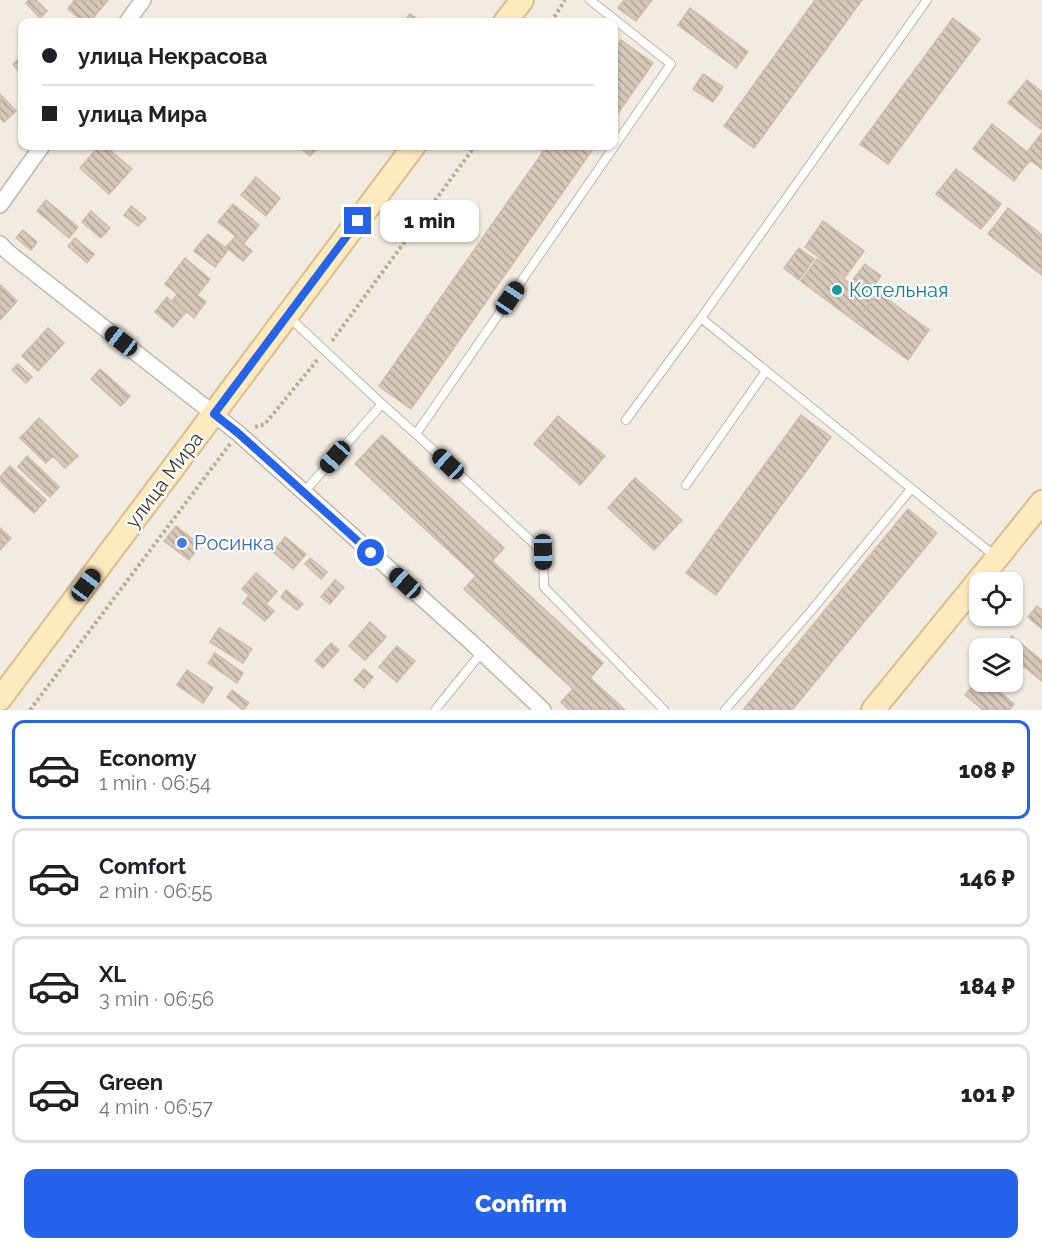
<!DOCTYPE html>
<meta charset="utf-8">
<style>
:root{--surface:#fff;--page:#f2f2f2;--text:#202124;--muted:#757577;--line:#e0e0e0;--accent:#2563eb}
body{margin:0;font-family:Raleway,sans-serif;background:var(--page);color:var(--text);height:100vh;display:flex;flex-direction:column;font-size:22px;white-space:nowrap}
*{box-sizing:border-box;margin:0}
p{font-size:20px;color:var(--muted)}
.icon{flex:none;width:33px;height:33px;fill:none;stroke:currentColor;stroke-width:2;stroke-linecap:round;stroke-linejoin:round}
.map{position:relative;height:710px;overflow:hidden}
.sheet{display:flex;flex-direction:column;background:var(--surface);flex:1}
.sheet>*{flex:none}
.hud{position:absolute;left:18px;top:18px;width:600px;height:132px;border-radius:12px;box-shadow:0 2px 4px #0004;display:grid;align-content:center;height:132px;padding:0 24px;background:var(--surface)}
.tools{position:absolute;left:969px;top:572px;display:grid;gap:12px}
.tools a{display:grid;place-items:center;width:54px;height:54px;border-radius:12px;background:var(--surface);box-shadow:0 2px 4px #0004;font-size:30px}
.end{position:absolute;width:27px;height:27px;margin:-14px;border:8px solid #2563eb;background:#fff;box-shadow:0 0 0 3px #fff}
.from{border-radius:50%}
.bubble{position:absolute;height:42px;border-radius:12px;background:var(--surface);box-shadow:0 2px 4px #0004;font-size:20px;font-weight:800;line-height:42px;text-align:center}
.car{position:absolute;width:18px;height:36px;margin:-18px -9px;border-radius:8px;box-shadow:0 0 4px 2px #0007;background:linear-gradient(#222 24%,#8ab4d8 0 40%,#222 0 76%,#8ab4d8 0 86%,#222 0)}
.hud b{display:flex;align-items:center;gap:21px;height:57px;font-size:22px}
.hud b+b{border-top:2px solid var(--line)}
.hud i{width:15px;height:15px;background:var(--text)}
ul{padding:10px 0 0;list-style:none}
li{display:flex;align-items:center;gap:18px;height:99px;margin:0 12px 9px;padding:0 12px;border:3px solid var(--line);border-radius:12px}
li div{flex:1}
li b{display:block;font-size:22px}
li em{font-style:normal;font-weight:800}
li.on{border-color:var(--accent)}
li>.icon{width:54px;height:54px;stroke-width:1.5}
.button{display:flex;gap:12px;margin-top:auto;padding:12px 24px}
.button a{flex:1;height:69px;border-radius:12px;background:var(--accent);color:#fff;font-size:24px;font-weight:800;line-height:69px;text-align:center}
.map>svg:first-child{display:block}
.building{fill:url(#building-back-hatch);stroke:#cfbca9;stroke-width:1.5}
.lines{fill:none;stroke-linecap:round;stroke-linejoin:round}
.lane-casing{stroke:#c0b5a6;stroke-width:10}
.street-casing{stroke:#c0b5a6;stroke-width:18}
.secondary-casing{stroke:#d8be8f;stroke-width:26}
.path{stroke:#c0ac94;stroke-width:4;stroke-dasharray:3 3;stroke-linecap:butt}
.lane{stroke:#fff;stroke-width:8}
.street{stroke:#fff;stroke-width:15}
.secondary{stroke:#ffe9be;stroke-width:22}
.route{stroke:#2563eb;stroke-width:8}
.culture-dot{fill:#0f9aa8;stroke:#fff;stroke-width:2}
.shop-dot{fill:#3f7fe0;stroke:#fff;stroke-width:2}
.labels{text-anchor:middle;dominant-baseline:central;stroke-width:4.5;stroke-linejoin:round;paint-order:stroke}
.culture-label{font-size:20px;fill:#0d838f;stroke:#fff;text-anchor:start}
.street-label{font-size:20px;fill:#433b32;stroke:#fff}
.shop-label{font-size:20px;fill:#366cbe;stroke:#fff;text-anchor:start}
</style>
<div class="map">
<svg width="1042" height="710" viewBox="0 0 1042 710">
<defs>
<pattern id="building-back-hatch" width="6" height="6" patternUnits="userSpaceOnUse" patternTransform="scale(1.5)"><rect width="6" height="6" fill="#d7c8b9"/><path d="M-1 5l2 2M0 0l6 6M5-1l2 2" fill="none" stroke="#b0a497"/></pattern>
</defs>
<rect width="100%" height="100%" fill="#f2ebe1"/>
<path class="building" d="M29,0h7l11,11 -7,7 -14,-15z
M75,0h33l-18,22h-6l-16,-13z
M624,0h28l-16,21 -18,-13z
M815,0h47l-108,148 -30,-22z
M690,8l58,44 -12,16 -58,-43z
M410,14l12,8h-16l-2,-1z
M953,18l27,21 -92,125 -28,-20z
M621,40l32,23 -39,56v-68z
M22,56v19l-9,-11z
M703,74l20,13 -10,15 -20,-13z
M1027,80l15,12v38l-34,-27z
M0,94l16,17 -12,11 -4,-4z
M992,124l35,28 15,-19v36l-12,-9 -16,21 -41,-32z
M99,146h6l27,23 -23,25 -29,-26z
M298,146h22l-10,10z
M547,146h48l-184,263 -32,-23z
M956,169l45,35 -20,25 -45,-35z
M256,177l24,21 -14,18 -25,-21z
M46,200l32,27 -9,11 -32,-27z
M233,204l26,21 -15,18 -26,-21z
M131,206l15,12 -8,8 -14,-11z
M1008,208l34,27v40l-54,-41z
M91,211l19,17 -9,10 -19,-16z
M823,221l41,30 -19,26 -40,-30z
M23,230l14,12 -6,8 -15,-12z
M208,234l20,16 -13,17 -21,-16z
M235,237l17,14 -9,10 -17,-14z
M75,238l19,16 -7,9 -19,-17z
M799,248l15,11 -15,21 -15,-12z
M185,258l25,21 -13,16 9,7 -12,16 -21,-18 4,-6 -12,-10z
M817,259l56,41 -17,22 -55,-41z
M865,264l16,12 -13,17 -16,-12z
M0,285l17,16 -17,19z
M878,292l51,38 -21,30 -52,-38z
M167,297l19,15 -13,15 -18,-15z
M48,328l16,15 -26,28 -16,-15z
M18,364l14,13 -6,6 -14,-13z
M100,369l30,27 -9,10 -30,-27z
M801,415l30,22 -115,158 -30,-22z
M558,416l47,40 -25,29 -46,-41z
M39,418l39,38 -13,12 -12,-12 -7,7 -26,-25z
M382,435l122,113 -12,13 111,102 -13,15 35,32h-56l-8,-8 12,-13 -109,-100 12,-13 -121,-112z
M27,456l32,31 -9,10 -32,-30z
M10,466l36,34 -12,13 -34,-32v-4z
M635,478l47,42 -28,30 -46,-42z
M908,509l29,24 -145,177h-49z
M176,526l24,19 -11,15 -25,-19z
M0,528l11,10 -11,12z
M285,537l21,17 -13,15 -20,-17z
M310,558l17,14 -6,7 -16,-15z
M256,573l21,18 -11,13 8,7 -9,10 -22,-18 6,-8 -7,-6z
M335,580l9,7 -14,17 -9,-7z
M286,590l17,14 -6,6 -16,-13z
M1037,606l5,4v19l-14,-12z
M370,622l16,15 -21,23 -16,-14z
M219,628l33,21 -9,14 -33,-21z
M1012,636l30,25v20l-30,-24v-9h-10z
M331,643l8,7 -16,18 -8,-7z
M397,646l18,15 -18,21 -18,-15z
M215,653l28,20 -6,10 -29,-20z
M364,669l9,8 -9,11 -10,-8z
M187,670l26,18 -10,15 -26,-18z
M980,678v3h7l27,23 -5,6h-26l-18,-15z
M232,690l17,13 -6,7 -16,-13z"/>
<g class="lines">
<defs>
<path id="lane" d="M289,317l93,87 -78,88
M701,318l295,239
M382,404l34,30 127,118 1,35 120,123
M626,420l75,-102 226,-318
M416,434l255,-370 -81,-64
M686,485l80,-114
M435,710l47,-58
M725,710l86,-99 100,-122"/>
<path id="street" d="M127,22l16,-22
M0,205l42,-59
M0,244l9,9 229,180 234,210 71,67"/>
<path id="secondary" d="M505,22l17,-22
M0,699l414,-553
M873,710l124,-152 45,-56"/>
</defs>
<use href="#lane" class="lane-casing"/>
<use href="#street" class="street-casing"/>
<use href="#secondary" class="secondary-casing"/>
<path class="path" d="M551,22l14,-22
M332,341l143,-195
M255,427l10,-3 53,-65
M30,710l200,-266"/>
<use href="#lane" class="lane"/>
<use href="#street" class="street"/>
<use href="#secondary" class="secondary"/>
</g>
<g class="lines">
<path class="route" d="M358,221l-144,193 24,19 133,120"/>
</g>
<circle class="culture-dot" cx="837" cy="290" r="6"/>
<circle class="shop-dot" cx="182" cy="543" r="6"/>
<g class="labels">
<g class="culture-label">
<text x="849" y="290">Котельная</text>
</g>
<g class="street-label">
<text transform="translate(164 480) rotate(-53)">улица Мира</text>
</g>
<g class="shop-label">
<text x="194" y="543">Росинка</text>
</g>
</g>
</svg>
<div class="tools">
<a><svg class="icon" aria-label="locate" viewBox="0 0 24 24"><circle cx="12" cy="12" r="6"/><path d="M12 2v4M12 18v4M2 12h4M18 12h4"/></svg></a>
<a><svg class="icon" aria-label="layers" viewBox="0 0 24 24"><path d="M12 4l9 5-9 5-9-5zM3 14l9 5 9-5"/></svg></a>
</div>
<i class="end from" style="left:371px;top:553px"></i>
<i class="end" style="left:358px;top:221px"></i>
<div class="bubble" style="left:380px;top:200px;width:99px">1 min</div>
<i class="car" style="left:510px;top:298px;rotate:34deg"></i>
<i class="car" style="left:121px;top:341px;rotate:308deg"></i>
<i class="car" style="left:335px;top:457px;rotate:221deg"></i>
<i class="car" style="left:448px;top:464px;rotate:313deg"></i>
<i class="car" style="left:543px;top:552px;rotate:179deg"></i>
<i class="car" style="left:405px;top:583px;rotate:312deg"></i>
<i class="car" style="left:86px;top:585px;rotate:37deg"></i>
<div class="hud">
<b><i class="from"></i>улица Некрасова</b>
<b><i></i>улица Мира</b>
</div>
</div>
<section class="sheet">
<ul>
<li class="on"><svg class="icon" aria-label="car" viewBox="0 0 24 24"><path d="M5 17H2v-5l4-1 3-4h7l3 4 3 1v5h-3M9 17h6M6 11h13"/><circle cx="7" cy="17" r="2"/><circle cx="17" cy="17" r="2"/></svg><div><b>Economy</b><p>1 min · 06:54</p></div><em>108 ₽</em></li>
<li><svg class="icon" aria-label="car" viewBox="0 0 24 24"><path d="M5 17H2v-5l4-1 3-4h7l3 4 3 1v5h-3M9 17h6M6 11h13"/><circle cx="7" cy="17" r="2"/><circle cx="17" cy="17" r="2"/></svg><div><b>Comfort</b><p>2 min · 06:55</p></div><em>146 ₽</em></li>
<li><svg class="icon" aria-label="car" viewBox="0 0 24 24"><path d="M5 17H2v-5l4-1 3-4h7l3 4 3 1v5h-3M9 17h6M6 11h13"/><circle cx="7" cy="17" r="2"/><circle cx="17" cy="17" r="2"/></svg><div><b>XL</b><p>3 min · 06:56</p></div><em>184 ₽</em></li>
<li><svg class="icon" aria-label="car" viewBox="0 0 24 24"><path d="M5 17H2v-5l4-1 3-4h7l3 4 3 1v5h-3M9 17h6M6 11h13"/><circle cx="7" cy="17" r="2"/><circle cx="17" cy="17" r="2"/></svg><div><b>Green</b><p>4 min · 06:57</p></div><em>101 ₽</em></li>
</ul>
<div class="button"><a>Confirm</a></div>
</section>
